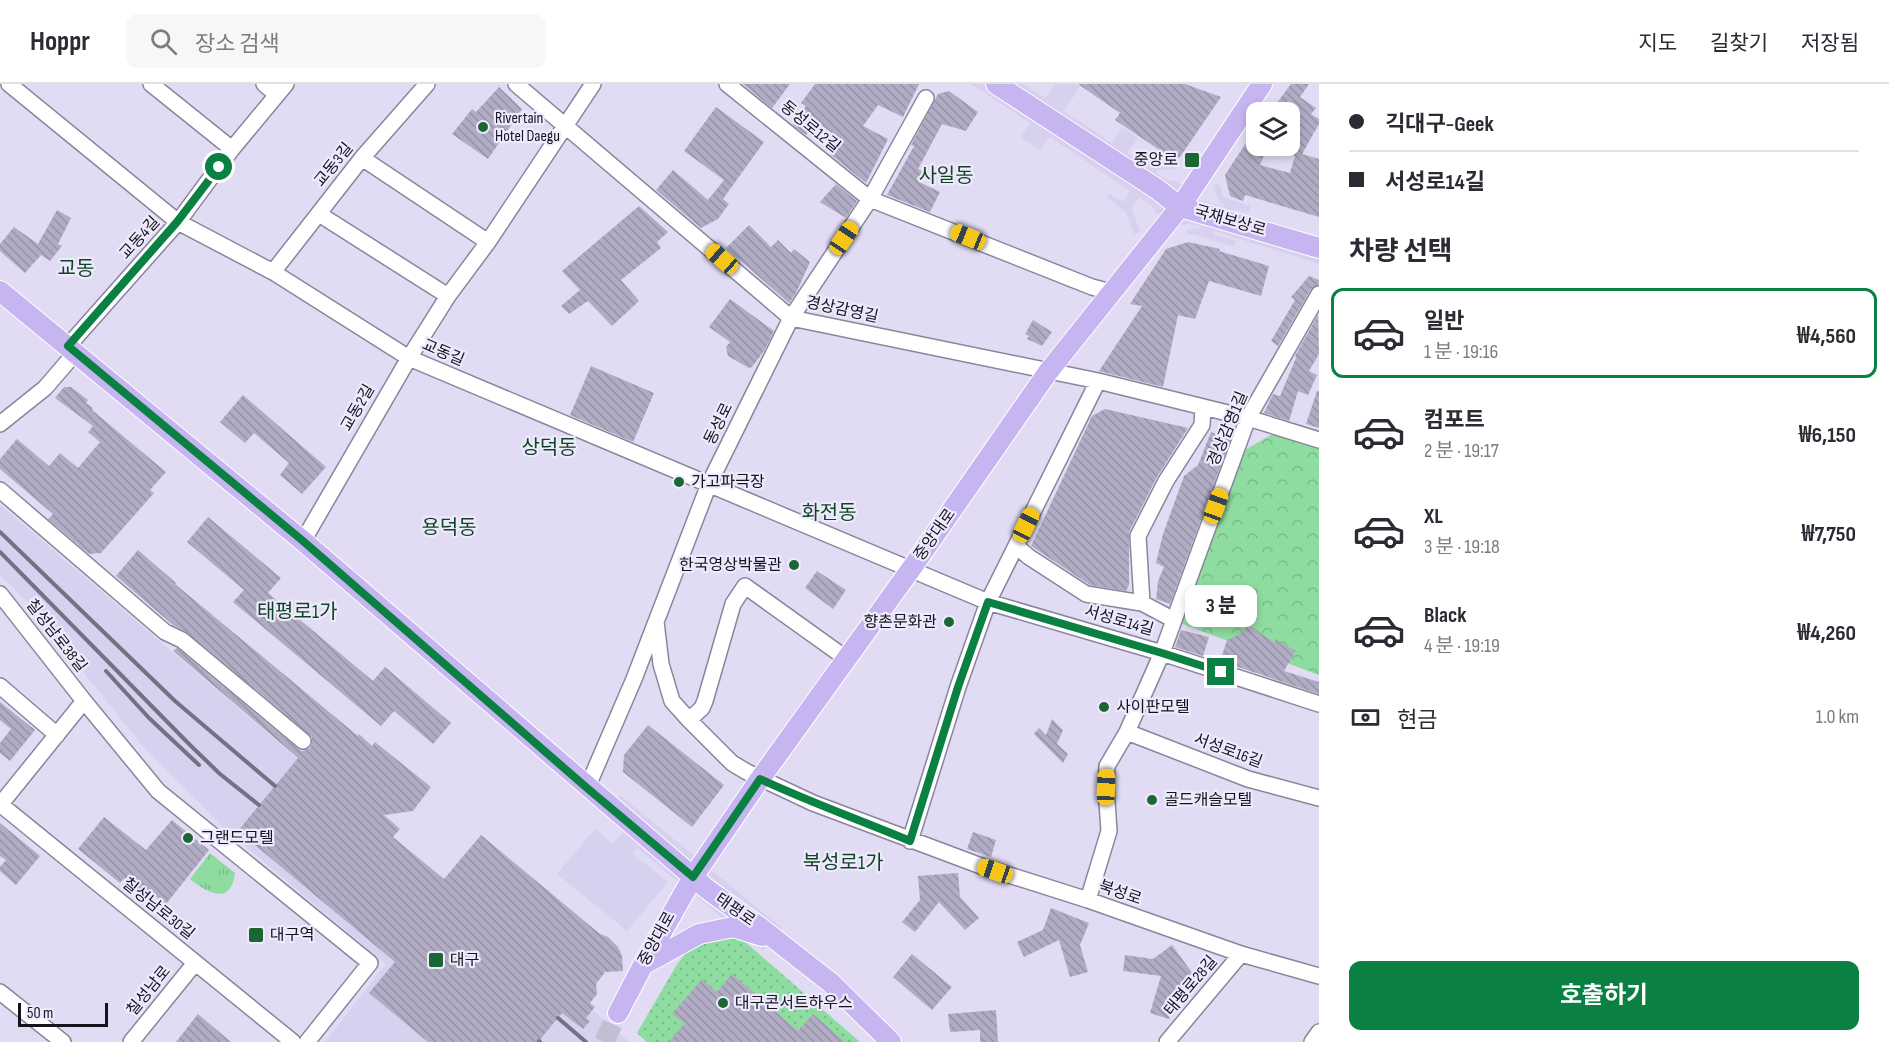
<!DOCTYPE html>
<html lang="ko">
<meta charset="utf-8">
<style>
:root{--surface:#fff;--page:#f7f7f7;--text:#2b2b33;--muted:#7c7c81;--line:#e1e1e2;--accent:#0b8043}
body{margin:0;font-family:"Sofia Sans Condensed","Noto Sans KR",sans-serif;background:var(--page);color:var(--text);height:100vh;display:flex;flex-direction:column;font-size:22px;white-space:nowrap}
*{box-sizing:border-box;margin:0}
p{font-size:20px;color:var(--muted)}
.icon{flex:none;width:33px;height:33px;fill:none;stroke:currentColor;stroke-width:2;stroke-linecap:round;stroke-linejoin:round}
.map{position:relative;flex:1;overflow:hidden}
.drawer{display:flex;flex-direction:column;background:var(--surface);width:570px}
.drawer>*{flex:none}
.hud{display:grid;align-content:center;height:132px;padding:0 30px;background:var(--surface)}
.buttons{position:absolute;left:1246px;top:18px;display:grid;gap:12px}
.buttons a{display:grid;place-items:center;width:54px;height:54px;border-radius:12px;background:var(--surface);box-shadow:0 3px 9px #0003;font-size:30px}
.scale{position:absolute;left:18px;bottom:15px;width:90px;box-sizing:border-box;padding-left:6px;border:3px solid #15131b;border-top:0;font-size:16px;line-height:21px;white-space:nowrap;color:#15131b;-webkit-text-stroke:4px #eeeafd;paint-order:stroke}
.end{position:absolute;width:27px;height:27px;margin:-14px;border:8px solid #0b8043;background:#fff;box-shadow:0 0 0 3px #fff}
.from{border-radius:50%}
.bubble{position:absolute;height:42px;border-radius:12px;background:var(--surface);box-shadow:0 3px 9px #0003;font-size:20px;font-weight:700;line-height:42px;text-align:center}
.car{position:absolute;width:18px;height:36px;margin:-18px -9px;border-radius:8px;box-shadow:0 0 4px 2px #0007;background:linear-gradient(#f5c518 24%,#345 0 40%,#f5c518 0 76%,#345 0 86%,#f5c518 0)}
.hud b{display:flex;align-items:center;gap:21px;height:57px;font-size:22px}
.hud b+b{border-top:2px solid var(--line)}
.hud i{width:15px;height:15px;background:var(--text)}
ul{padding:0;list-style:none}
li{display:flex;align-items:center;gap:18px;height:90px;margin:0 12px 9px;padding:0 18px;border:3px solid transparent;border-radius:12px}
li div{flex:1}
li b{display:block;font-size:22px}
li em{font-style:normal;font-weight:700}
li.selected{border-color:var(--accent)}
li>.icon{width:54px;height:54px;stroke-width:1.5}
h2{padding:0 30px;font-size:27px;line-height:72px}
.pay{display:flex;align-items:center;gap:15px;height:66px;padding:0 30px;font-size:22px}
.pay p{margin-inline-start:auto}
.primary-button{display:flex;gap:12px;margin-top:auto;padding:12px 30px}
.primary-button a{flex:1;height:69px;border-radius:12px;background:var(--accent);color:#fff;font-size:24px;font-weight:700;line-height:69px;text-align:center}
header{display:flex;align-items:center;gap:36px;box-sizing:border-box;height:84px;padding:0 30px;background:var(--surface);border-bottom:2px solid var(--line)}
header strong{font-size:28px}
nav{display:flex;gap:33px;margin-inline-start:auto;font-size:21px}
.search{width:420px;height:54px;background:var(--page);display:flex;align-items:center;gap:15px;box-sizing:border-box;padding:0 21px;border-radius:12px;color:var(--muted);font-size:22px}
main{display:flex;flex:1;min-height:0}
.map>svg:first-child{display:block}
.built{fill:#d7d0ef}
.grass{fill:url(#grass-tufts)}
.park{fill:url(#park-crowns)}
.garden{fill:url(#garden-dots)}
.building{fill:url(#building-back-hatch)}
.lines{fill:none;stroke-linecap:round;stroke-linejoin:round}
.major-tunnel{stroke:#c2bed3;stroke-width:20;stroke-dasharray:20 10;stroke-linecap:butt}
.minor-casing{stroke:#89859a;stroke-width:18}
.major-casing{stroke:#fff;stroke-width:22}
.minor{stroke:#fff;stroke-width:15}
.major{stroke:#c6b5f1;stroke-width:20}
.rail{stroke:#747181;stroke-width:4}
.route{stroke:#0b8043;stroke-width:8}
.poi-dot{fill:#1b6634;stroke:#eeeafd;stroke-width:2}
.labels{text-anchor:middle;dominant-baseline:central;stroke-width:4.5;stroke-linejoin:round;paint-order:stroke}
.poi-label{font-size:16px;fill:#15131b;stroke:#eeeafd;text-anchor:start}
.street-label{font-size:16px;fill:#15131b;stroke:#eeeafd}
.quarter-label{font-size:20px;fill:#142;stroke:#eeeafd}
</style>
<header>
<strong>Hoppr</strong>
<div class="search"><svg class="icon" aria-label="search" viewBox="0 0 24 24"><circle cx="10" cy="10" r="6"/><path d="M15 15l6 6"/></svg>장소 검색</div>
<nav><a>지도</a><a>길찾기</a><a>저장됨</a></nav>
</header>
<main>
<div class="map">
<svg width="1319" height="958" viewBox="0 0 1319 958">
<defs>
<pattern id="grass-tufts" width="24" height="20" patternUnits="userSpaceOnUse" patternTransform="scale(1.5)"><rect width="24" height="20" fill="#8fdca0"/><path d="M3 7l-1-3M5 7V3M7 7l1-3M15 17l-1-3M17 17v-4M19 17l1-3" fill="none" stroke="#7abc89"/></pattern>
<pattern id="park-crowns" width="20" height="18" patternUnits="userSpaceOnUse" patternTransform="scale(1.5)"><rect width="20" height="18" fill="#8fdca0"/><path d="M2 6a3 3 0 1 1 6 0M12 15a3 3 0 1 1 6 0" fill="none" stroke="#7abc89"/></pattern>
<pattern id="garden-dots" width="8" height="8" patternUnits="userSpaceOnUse" patternTransform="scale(1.5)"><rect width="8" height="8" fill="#8fdca0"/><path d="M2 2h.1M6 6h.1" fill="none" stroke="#7abc89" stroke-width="1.8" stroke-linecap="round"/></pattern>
<pattern id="building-back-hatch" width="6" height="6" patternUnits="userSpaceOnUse" patternTransform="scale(1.5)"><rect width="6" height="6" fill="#b1acc3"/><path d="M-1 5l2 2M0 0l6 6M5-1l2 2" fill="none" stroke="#9793a7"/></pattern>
</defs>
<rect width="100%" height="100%" fill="#e1dcf4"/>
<path class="built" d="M971,0h53l21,14 10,-14h21l4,3 -16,24 48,32 10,-16 16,11 -11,15 20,14 1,-3 -12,-8 3,-4 20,12 15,-1 1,6 -17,1 -2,3 11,7 8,1 18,9 4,9 27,8v-2l-7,-7 -4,-13 6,-2 4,14 28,9 -2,7 -15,-4v2l85,26v27l-105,-33 -1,3 23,7 -2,6 -41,-13 -5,1 -2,-5 9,-2 5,1 1,-2 -12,-3 -9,1 -24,-12 -5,-8 -12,-8 -7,11 8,24 -6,2 -8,-22 -19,-14 3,-4 13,8 7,-11 -80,-54 -10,13 -19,-13 9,-14z
M0,421l630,537h-305l61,-78 -159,-133 -86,-87 -113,-141 -28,-28z
M620,711l162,133 -19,23 -126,-103 -4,6 35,28 -41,49 -70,-57 38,-45 18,15 12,-15 -19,-17z"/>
<path class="grass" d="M210,769l25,20c-4,33 -28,20 -45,6z"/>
<path class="park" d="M1274,349l45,14v228l-139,-52 63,-172z"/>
<path class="garden" d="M720,849l23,7 117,102h-213l-10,-9 39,-67 13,-18z"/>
<path class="building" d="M743,0h47l-18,24z
M815,0h104l-16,33 -25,-12 -15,21 25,13 -22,44 -36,-29 10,-15 -4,-3 -19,-14 -11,13 -13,-10 13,-19 -5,-3z
M1078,0h107l36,13 -41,60 -7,2 -58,-39 5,-7z
M1291,0h18l-9,13 16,11 -5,6 8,5v5l-17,30 17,5v58l-74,-22 -2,6 -13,-5 -5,-21 32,-49v20h11l-8,19 30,8 5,-17 -23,-10h18v-34h-20z
M499,3l23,22 -34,50 -36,-25 20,-25 4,3z
M949,7l29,21 -12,19 -24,-7 -24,45 6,3 -5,10 21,10 -10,20 -43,-17 27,-49 -3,-1 27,-51z
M716,23l48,35 -41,57 6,5 -11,15 -17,9 -45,-38 17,-20 35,30 16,-20 -40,-29z
M836,100l21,17 -11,17 -26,-16z
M639,122l29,26 -11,10 4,6 -40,32 18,21 -27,25 -24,-25 -19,13 -8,-8 19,-16 -18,-19z
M57,126l14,8 -13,26 4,2 -12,15 -9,-6 -16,18 -25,-22v-7l14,-17 24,17z
M749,141l22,22 7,-7 13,13 3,-4 16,13 -14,31 -7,10 -63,-55z
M1188,158l32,7 -1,2 50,15 -8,30 -52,-15 -14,38 -17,-4 -15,72 -64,-16 43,-65 -12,-2 36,-55z
M1309,192l10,4v4l-8,5 -33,57 -7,-5 24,-41 -4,-3z
M730,215l44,32 -10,20 -12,16 -3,1 -21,-12 -2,-9 4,-5 -21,-15z
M1318,231l1,39 -10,17 8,4 -9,20 -10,-4 -9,30 -25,-8 9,-19 7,2 16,-38 -1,-2z
M1033,236l19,12 -10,14 -15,-7 2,-3 -4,-2z
M591,282l63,27 -21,49 -63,-27z
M64,303h7l17,13 -2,3 7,5 -1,2 74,62 -16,18 4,3 -53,60 -12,1 -41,-35 5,-5 -53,-45v-10l17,-20 32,27 11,-13 18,15 22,-26 -12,-10 5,-6 -38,-28z
M1317,307h2v37l-13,-4z
M243,311l83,72 -24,27 -22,-19 9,-12 -35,-30 -9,10 -25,-21z
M1105,325l83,19 -31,49 -28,55v53l-3,6 -36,-6 -59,-39 61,-130z
M1211,348l19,8 -60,164 -14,-5 2,-18 6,-14 -8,-4 7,-29 21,-58 14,-11z
M208,433l73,61 -13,15 105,88 12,-14 66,56 -18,21 -39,-33 -13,15 -148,-124 11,-12 -57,-48z
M138,466l38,33 -1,1 183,152 1,-2 13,12 3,-4 56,45 -18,24 -29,4 16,14 -7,8 51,42 37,-44 119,99 8,3 10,10 4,9 1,15 -18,1 -9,12 1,10 -7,9 5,4 -9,11 4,3 -7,8 -21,-16 -24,29h-110l-59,-49 26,-31 -157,-131 60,-73 -125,-107 4,-3 120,100 5,3 8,-3 2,-5v-6l-124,-104 -15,-8 -57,-49z
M817,487l29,19 -13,19 -28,-21z
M1248,540l27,19v-4l21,12 -12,20 35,11v12l-99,-33 7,-21 15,-7z
M1181,546l28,7 -6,19 -28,-9z
M0,618l35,28 -25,31 -10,-8v-10l11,-14 -11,-9z
M1052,635l11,11 -6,14 11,10 -5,9 -29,-29 5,-6 7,7z
M648,641l76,60 -32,42 -69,-55 1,-17z
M104,733l42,33 26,-30 37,30 -43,54 -20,-15 -4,5 -19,-15 -3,4 -42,-34z
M0,739l40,33 -24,29 -16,-14v-4l6,-7 -6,-4z
M973,748l23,8 -5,17 -24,-8z
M958,789l2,24 19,21 -14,12 -26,-28 -24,30 -13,-10 18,-22 -2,-24z
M1051,824l38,15 -9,22 8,27 -18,5 -11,-37 -35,17 -7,-15 26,-12z
M1172,861l24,33 -19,14 -8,27 -19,-6 11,-37 -38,-5 2,-16 28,4z
M912,870l40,33 -20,23 -39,-33z
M732,890l66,57 15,-17 32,28h-176l16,-19 -13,-9 30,-35 15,13z
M996,926l2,32h-18v-12l-30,2 -2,-18z
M198,930l33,28h-55z"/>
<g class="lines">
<path class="major-tunnel" d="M604,958l14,-29"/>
<defs>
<path id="minor" d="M9,0l169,138 95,50 136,86 579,244 174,51 157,51
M151,0l81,65
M264,0l13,11
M516,0l275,234 307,63 150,37 71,22
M727,0l143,115 222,88 19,5
M362,74l126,84
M319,130l129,82
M273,188l89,-114 65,-74
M68,262l110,-124 54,-73 54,-65
M0,340l45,-36 31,-36
M0,406l165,142 17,8 121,101
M303,457l106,-183 39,-62 40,-54 105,-158
M1016,462l13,11 57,37 56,9 32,17
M0,510l84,107 74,90 212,172 -63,79
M1142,519l-4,-67 28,-55 36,-56 1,-18
M656,538l5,42 11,37 17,19 43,43 15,9 66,31 168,63 107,34 153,54 78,22
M0,602l57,49
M689,636l13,-12 3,-7 28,-97 12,-18 102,73
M1127,648l121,47 71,19
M587,704l47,-109 75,-195 82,-166 79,-119 56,-101
M0,720l293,238
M0,721l84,-104
M910,757l48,-154 30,-85 110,-221
M1088,816l21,-69 -3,-44 1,-21 20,-34 35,-79 86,-235 71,-124
M0,908l63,50
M131,958l64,-79
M1167,958l74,-88
M1312,958l7,-10"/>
<path id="major" d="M996,0l161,105 23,18 139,41
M0,207l303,250 404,348 51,37 73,57 60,59
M643,881l56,-31 34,-7 29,9
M618,929l25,-48 50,-88 67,-98 151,-210 137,-197 132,-165 82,-123"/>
</defs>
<use href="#minor" class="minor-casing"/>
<use href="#major" class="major-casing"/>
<use href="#minor" class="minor"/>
<use href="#major" class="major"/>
<path class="rail" d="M0,448l175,169 100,85
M0,468l190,193 30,29 39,31
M106,587l43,47 50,47
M558,934l28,24
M539,957l1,1"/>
</g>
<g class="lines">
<path class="route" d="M219,83l-42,55 -109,124 235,195 284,247 106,89 67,-98c49,23 100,41 150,62l48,-154 30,-85 174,51 59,19"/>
</g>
<g class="poi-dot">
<circle cx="483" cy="43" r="6"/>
<rect x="1184" y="68" width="16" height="16" rx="3"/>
<circle cx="679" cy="398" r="6"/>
<circle cx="794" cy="481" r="6"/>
<circle cx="949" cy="538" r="6"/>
<circle cx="1104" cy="623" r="6"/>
<circle cx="1152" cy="716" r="6"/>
<circle cx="188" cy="754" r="6"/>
<rect x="248" y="843" width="16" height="16" rx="3"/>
<rect x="428" y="868" width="16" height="16" rx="3"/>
<circle cx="723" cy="919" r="6"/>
</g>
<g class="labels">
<g class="poi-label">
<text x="495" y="34">Rivertain<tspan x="495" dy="18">Hotel Daegu</tspan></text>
<text x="1178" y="76" text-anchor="end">중앙로</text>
<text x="691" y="398">가고파극장</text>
<text x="782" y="481" text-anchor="end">한국영상박물관</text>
<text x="937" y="538" text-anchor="end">향촌문화관</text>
<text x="1116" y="623">사이판모텔</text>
<text x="1164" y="716">골드캐슬모텔</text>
<text x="200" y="754">그랜드모텔</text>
<text x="270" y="851">대구역</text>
<text x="450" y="876">대구</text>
<text x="735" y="919">대구콘서트하우스</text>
</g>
<g class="street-label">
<text transform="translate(810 43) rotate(39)">동성로12길</text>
<text transform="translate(334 81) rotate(-51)">교동3길</text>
<text transform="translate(1230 137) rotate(16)">국채보상로</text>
<text transform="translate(140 154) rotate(-48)">교동4길</text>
<text transform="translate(842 226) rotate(12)">경상감영길</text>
<text transform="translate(443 269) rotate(23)">교동길</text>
<text transform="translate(358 324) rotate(-60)">교동2길</text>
<text transform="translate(719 340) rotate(-64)">동성로</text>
<text transform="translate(1228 345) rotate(-67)">경상감영1길</text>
<text transform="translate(935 451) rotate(-55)">중앙대로</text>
<text transform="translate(1119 537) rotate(16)">서성로14길</text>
<text transform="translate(56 552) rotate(52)">칠성남로38길</text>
<text transform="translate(1228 667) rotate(20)">서성로16길</text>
<text transform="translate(1120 809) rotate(19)">북성로</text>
<text transform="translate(158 825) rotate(39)">칠성남로30길</text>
<text transform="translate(735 826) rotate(35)">태평로</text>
<text transform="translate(657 855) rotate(-61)">중앙대로</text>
<text transform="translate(1191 902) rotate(-50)">태평로28길</text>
<text transform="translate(149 907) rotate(-51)">칠성남로</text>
</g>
<g class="quarter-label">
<text x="946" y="92">사일동</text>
<text x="76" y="185">교동</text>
<text x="549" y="364">상덕동</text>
<text x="829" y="429">화전동</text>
<text x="449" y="444">용덕동</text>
<text x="297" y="528">태평로1가</text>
<text x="843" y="779">북성로1가</text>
</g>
</g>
</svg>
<div class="buttons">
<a><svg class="icon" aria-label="layers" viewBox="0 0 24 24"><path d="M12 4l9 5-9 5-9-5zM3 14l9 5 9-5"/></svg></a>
</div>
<div class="scale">50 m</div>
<i class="end from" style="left:219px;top:83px"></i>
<i class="end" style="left:1221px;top:588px"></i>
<div class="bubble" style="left:1185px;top:501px;width:72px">3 분</div>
<i class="car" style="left:968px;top:153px;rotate:292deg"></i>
<i class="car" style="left:844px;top:154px;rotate:34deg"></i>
<i class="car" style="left:722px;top:175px;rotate:311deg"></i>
<i class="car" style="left:1216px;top:422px;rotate:20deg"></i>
<i class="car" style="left:1026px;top:441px;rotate:26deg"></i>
<i class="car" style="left:1106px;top:703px;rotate:2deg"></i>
<i class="car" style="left:995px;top:787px;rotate:289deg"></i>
</div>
<section class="drawer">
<div class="hud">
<b><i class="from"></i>긱대구-Geek</b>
<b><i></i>서성로14길</b>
</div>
<h2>차량 선택</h2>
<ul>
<li class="selected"><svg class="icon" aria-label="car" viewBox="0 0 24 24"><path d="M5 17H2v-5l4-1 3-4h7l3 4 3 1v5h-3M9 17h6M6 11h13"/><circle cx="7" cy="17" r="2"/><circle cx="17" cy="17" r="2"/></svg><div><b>일반</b><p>1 분 · 19:16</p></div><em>₩4,560</em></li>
<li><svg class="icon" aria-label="car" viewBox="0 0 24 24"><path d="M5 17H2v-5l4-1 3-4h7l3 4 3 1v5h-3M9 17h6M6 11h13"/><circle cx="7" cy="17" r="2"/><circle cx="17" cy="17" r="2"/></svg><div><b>컴포트</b><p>2 분 · 19:17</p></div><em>₩6,150</em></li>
<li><svg class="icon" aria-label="car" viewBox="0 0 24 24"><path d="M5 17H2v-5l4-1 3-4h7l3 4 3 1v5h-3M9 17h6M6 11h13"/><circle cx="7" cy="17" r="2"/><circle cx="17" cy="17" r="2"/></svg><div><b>XL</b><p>3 분 · 19:18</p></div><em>₩7,750</em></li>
<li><svg class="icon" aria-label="car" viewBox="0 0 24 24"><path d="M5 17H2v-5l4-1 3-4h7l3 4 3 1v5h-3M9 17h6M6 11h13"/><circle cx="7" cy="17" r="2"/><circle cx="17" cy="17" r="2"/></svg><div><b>Black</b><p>4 분 · 19:19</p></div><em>₩4,260</em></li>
</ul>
<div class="pay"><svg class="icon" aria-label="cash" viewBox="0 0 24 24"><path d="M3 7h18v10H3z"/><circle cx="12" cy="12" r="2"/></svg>현금<p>1.0 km</p></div>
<div class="primary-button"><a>호출하기</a></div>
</section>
</main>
